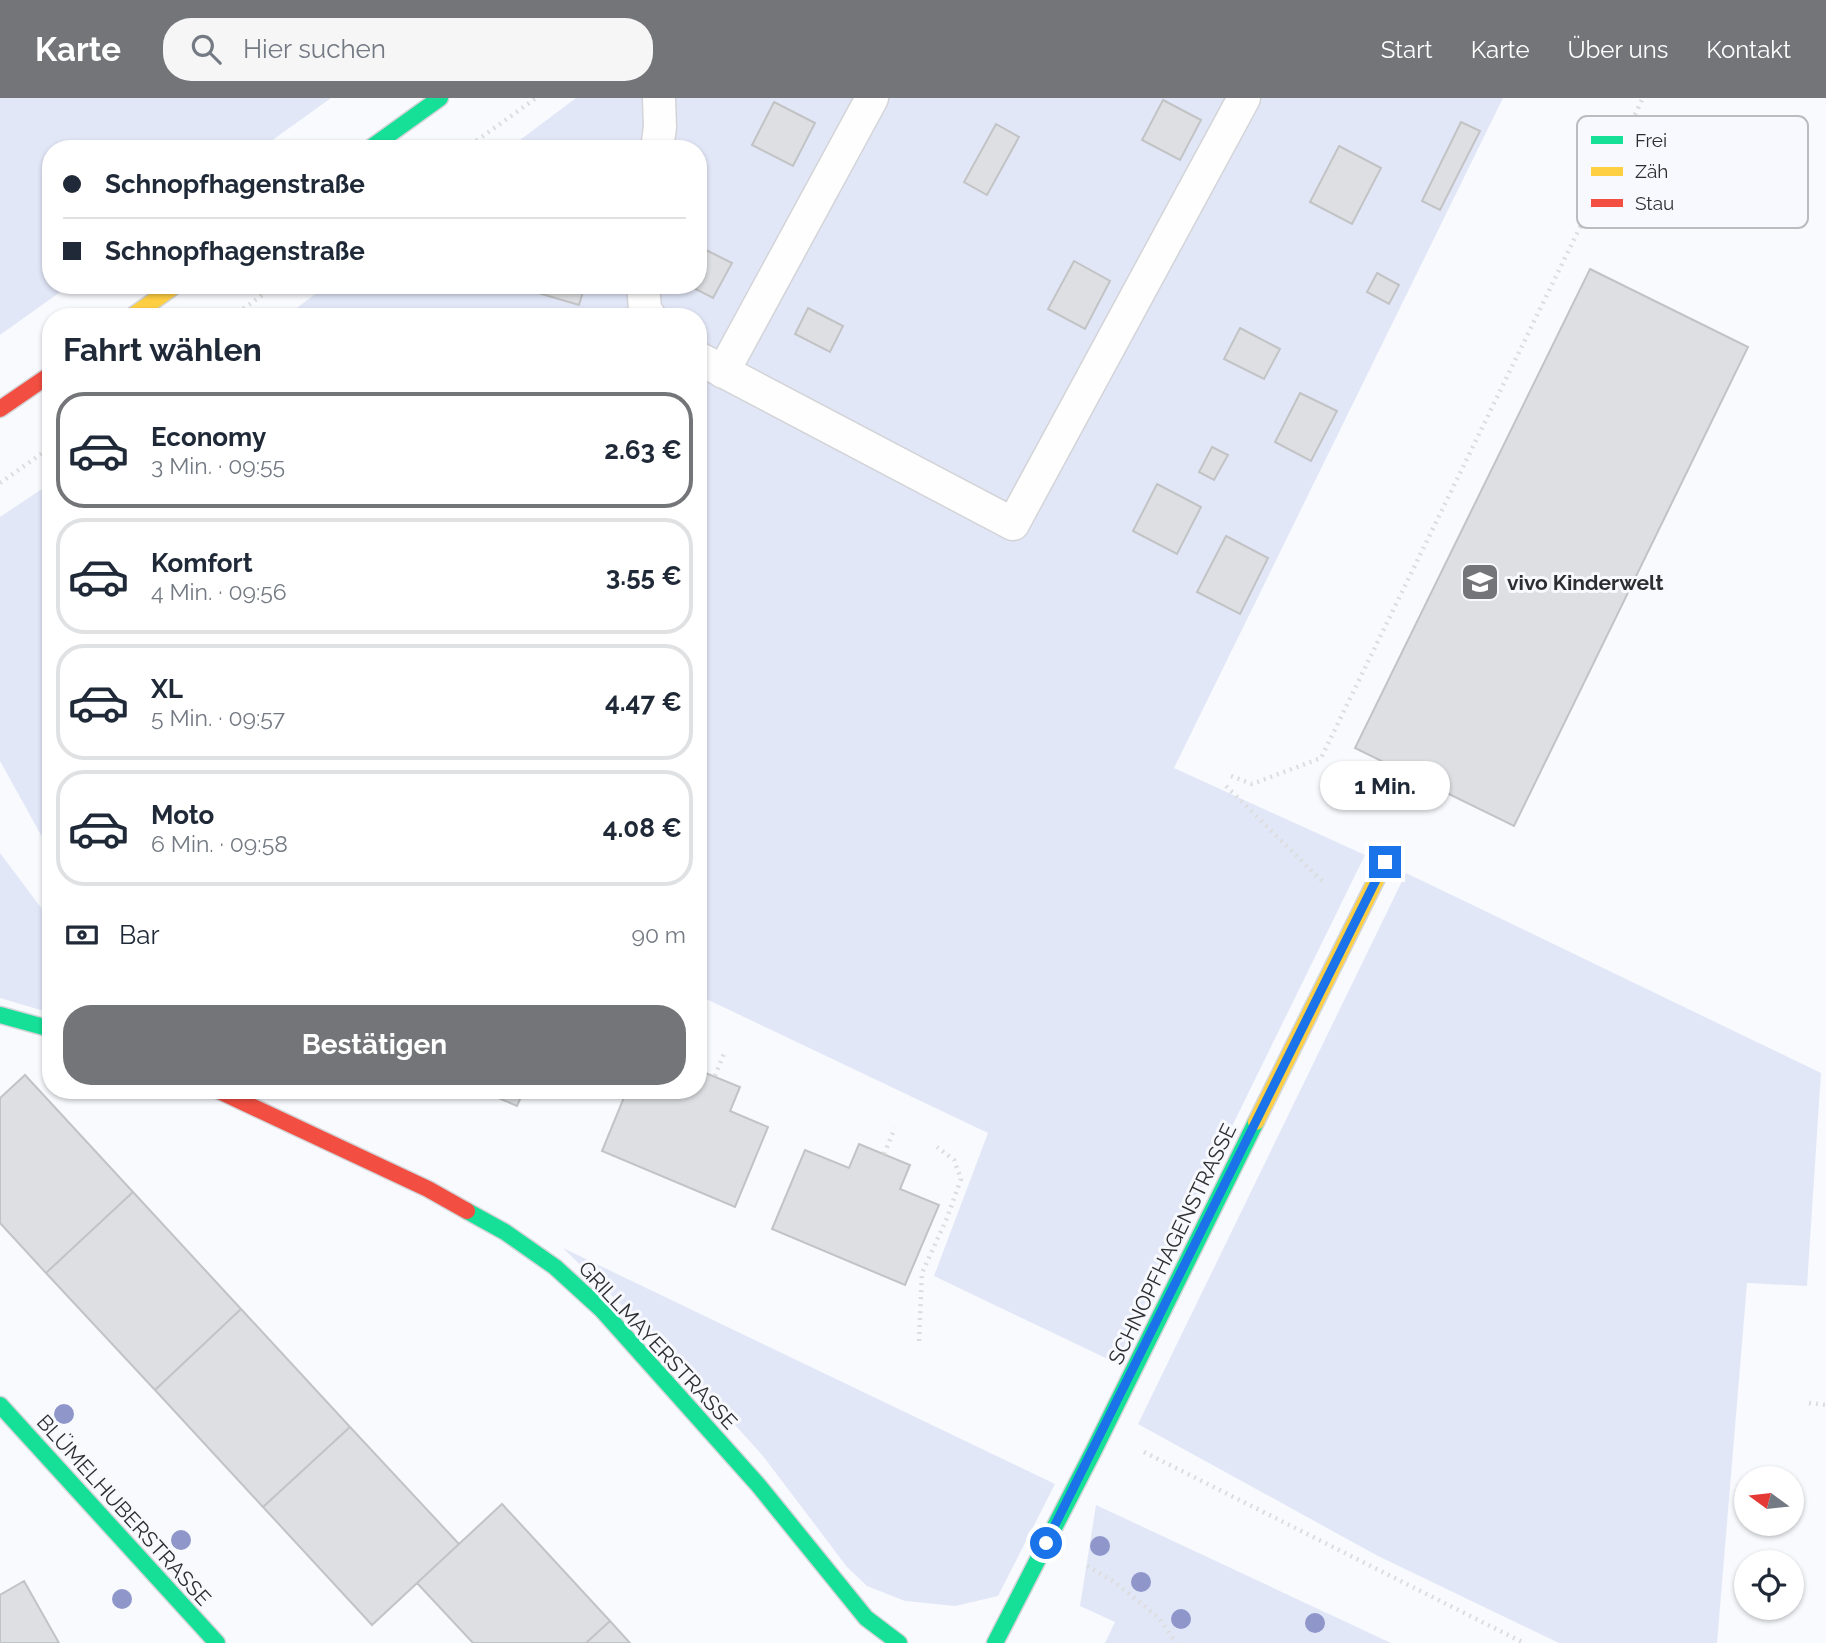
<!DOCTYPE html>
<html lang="de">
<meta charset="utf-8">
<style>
:root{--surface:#fff;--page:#f6f6f7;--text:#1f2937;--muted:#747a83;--line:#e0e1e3;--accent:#747578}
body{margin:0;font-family:Raleway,sans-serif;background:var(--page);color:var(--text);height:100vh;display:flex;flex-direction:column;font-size:26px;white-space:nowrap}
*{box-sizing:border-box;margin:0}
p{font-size:23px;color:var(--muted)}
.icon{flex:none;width:38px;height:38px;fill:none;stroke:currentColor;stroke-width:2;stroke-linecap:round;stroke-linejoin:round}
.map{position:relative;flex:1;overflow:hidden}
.drawer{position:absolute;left:42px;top:210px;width:665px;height:791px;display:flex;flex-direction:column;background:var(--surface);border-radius:28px;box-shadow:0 2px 5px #0004}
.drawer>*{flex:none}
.hud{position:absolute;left:42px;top:42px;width:665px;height:154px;border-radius:28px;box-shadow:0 2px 5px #0004;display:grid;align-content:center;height:154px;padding:0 21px;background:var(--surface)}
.needle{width:46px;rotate:285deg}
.controls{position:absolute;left:1734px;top:1368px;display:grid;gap:14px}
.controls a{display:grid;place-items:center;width:70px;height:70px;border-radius:50%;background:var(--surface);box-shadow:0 2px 5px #0004;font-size:35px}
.end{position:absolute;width:32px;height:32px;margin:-16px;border:9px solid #1a73e8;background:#fff;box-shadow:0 0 0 4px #fff}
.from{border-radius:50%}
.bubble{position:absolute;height:49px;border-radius:24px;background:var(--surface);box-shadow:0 2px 5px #0004;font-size:23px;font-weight:700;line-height:49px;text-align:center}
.hud b{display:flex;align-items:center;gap:24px;height:66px;font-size:26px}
.hud b+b{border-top:2px solid var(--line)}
.hud i{width:18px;height:18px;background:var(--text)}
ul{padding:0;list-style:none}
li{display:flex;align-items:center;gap:21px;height:116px;margin:0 14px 10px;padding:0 7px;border:4px solid var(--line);border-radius:28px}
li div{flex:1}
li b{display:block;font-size:26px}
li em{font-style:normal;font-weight:700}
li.active{border-color:var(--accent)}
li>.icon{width:63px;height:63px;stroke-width:1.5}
h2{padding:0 21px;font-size:32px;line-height:84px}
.pay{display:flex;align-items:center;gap:18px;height:77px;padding:0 21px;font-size:26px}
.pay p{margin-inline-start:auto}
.action{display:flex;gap:14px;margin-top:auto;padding:14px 21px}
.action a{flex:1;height:80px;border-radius:28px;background:var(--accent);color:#fff;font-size:28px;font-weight:700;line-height:80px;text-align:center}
header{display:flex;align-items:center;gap:42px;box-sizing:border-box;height:98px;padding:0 35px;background:var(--accent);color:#fff}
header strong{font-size:33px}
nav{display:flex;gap:38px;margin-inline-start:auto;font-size:24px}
.search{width:490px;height:63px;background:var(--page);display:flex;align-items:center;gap:18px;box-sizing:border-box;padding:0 24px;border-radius:28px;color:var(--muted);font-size:26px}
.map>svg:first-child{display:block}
.green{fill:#e2e7f8}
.building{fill:#dedfe2;stroke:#c2c3c5;stroke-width:2}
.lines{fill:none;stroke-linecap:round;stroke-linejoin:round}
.lane-casing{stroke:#d3d4d7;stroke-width:35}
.fast-casing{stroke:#d3d4d7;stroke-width:19}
.slow-casing{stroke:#d3d4d7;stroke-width:19}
.jam-casing{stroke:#d3d4d7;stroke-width:19}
.path{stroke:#ddddde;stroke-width:4.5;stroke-dasharray:2 5;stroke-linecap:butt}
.lane{stroke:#fefeff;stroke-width:32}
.fast{stroke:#16e098;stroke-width:16}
.slow{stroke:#ffcf43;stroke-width:16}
.jam{stroke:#f24e42;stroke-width:16}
.tree{fill:#8e96ca}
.route{stroke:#1a73e8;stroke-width:9}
.labels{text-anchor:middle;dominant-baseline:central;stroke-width:6;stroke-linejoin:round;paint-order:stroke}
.poi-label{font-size:21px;font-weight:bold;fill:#2d2e30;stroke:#f7f9fe;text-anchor:start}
.street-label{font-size:21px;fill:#2d2e30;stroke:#f7f9fe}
.key{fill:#f7f9fe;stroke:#babcc0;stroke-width:2}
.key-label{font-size:19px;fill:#2d2e30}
</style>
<header>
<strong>Karte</strong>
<div class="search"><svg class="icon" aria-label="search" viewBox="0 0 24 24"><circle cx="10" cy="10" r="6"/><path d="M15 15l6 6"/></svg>Hier suchen</div>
<nav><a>Start</a><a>Karte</a><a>Über uns</a><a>Kontakt</a></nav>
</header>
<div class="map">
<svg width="1826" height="1545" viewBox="0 0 1826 1545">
<rect width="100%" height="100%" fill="#f8fafd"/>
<path class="green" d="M0,0h331l-71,51h-209v136h19l-70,50z
M576,0h927l-329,670 191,87 -249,508 -182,-87 54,-143 -290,-138v-678h-413l42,-32h371v-136h-190z
M51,385v370l-51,-92v-244z
M0,755l51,68v92l-51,-15z
M1406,775l415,200 -14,213 -60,-3 -30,360h-158l-181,-87 -240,-132z
M563,1150l492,236 -57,112 -43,10 -50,-5 -38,-15 -20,-19 -84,-111 -91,-101z
M1096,1407l295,138h-286l10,-21 -35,-16z"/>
<path class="building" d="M1163,2l38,20 -21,40 -38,-20z
M774,4l41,21 -22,43 -41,-21z
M1461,24l19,9 -40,79 -18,-9z
M996,26l23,13 -32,58 -23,-13z
M1339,48l42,22 -29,56 -42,-22z
M706,152l26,13 -19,35 -25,-13h10v-21z
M1074,163l36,20 -25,48 -37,-20z
M1590,171l158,78 -234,479 -159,-78z
M1377,175l22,12 -10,19 -22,-12z
M537,187h48l-6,20 -44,-13z
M808,210l35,18 -13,26 -35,-18z
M1240,230l40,21 -16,30 -40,-20z
M1300,295l37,18 -26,50 -36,-19z
M1212,349l16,8 -14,25 -15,-8z
M1157,386l44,23 -24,47 -44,-23z
M1226,438l42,22 -28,56 -43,-22z
M698,972l42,17 -10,24 38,16 -33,80 -133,-56 25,-61h71z
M25,977l108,117 -87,81 -46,-50v-125z
M480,992h44l-7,16z
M859,1046l51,21 -10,24 39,16 -34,80 -133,-56 33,-79 44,18z
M133,1094l108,117 -86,81 -109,-117z
M241,1211l109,118 -87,80 -108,-117z
M350,1329l109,117 -87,81 -109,-118z
M502,1406l108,117 -24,22h-113l-56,-60z
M24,1483l35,62h-59v-48z
M610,1523l20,22h-44z"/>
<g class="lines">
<defs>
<path id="lane" d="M657,51l3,-22 -1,-29
M643,187l2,24 5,8
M698,260l315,166 231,-426
M723,274l149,-274"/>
<path id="fast" d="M369,51l71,-51
M0,917l51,14
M467,1113l38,21 50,35 46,42 158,177 107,132 33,25
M0,1307l217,238
M995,1545l99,-193 162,-328"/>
<path id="slow" d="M131,219l45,-32
M1256,1024l129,-260"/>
<path id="jam" d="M0,311l51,-35
M217,992l211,99 39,22"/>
</defs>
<use href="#lane" class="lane-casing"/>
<use href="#fast" class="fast-casing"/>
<use href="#slow" class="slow-casing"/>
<use href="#jam" class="jam-casing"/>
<path class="path" d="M465,51l71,-51
M232,219l44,-32
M0,385l51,-36
M1231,678l21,8 69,-26 322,-660
M1226,688l96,95
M715,978l10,-25
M884,1056l11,-26
M919,1243l3,-68 25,-55 14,-39 -7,-19 -17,-13
M1809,1305l17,2
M1144,1354l380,191
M1087,1468l26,15 46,37 17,25"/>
<use href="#lane" class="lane"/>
<use href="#fast" class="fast"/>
<use href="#slow" class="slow"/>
<use href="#jam" class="jam"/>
</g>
<g class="tree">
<circle cx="64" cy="1316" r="10"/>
<circle cx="181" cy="1442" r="10"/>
<circle cx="1100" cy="1448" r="10"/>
<circle cx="1141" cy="1484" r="10"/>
<circle cx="122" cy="1501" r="10"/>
<circle cx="1181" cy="1521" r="10"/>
<circle cx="1315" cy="1525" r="10"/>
</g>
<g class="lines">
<path class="route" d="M1046,1445l339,-681"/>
</g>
<defs>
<symbol id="school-square" viewBox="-11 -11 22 22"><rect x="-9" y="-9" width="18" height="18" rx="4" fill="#747578" stroke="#f7f9fe"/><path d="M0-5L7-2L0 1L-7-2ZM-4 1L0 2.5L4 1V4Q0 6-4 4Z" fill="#fff"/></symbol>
</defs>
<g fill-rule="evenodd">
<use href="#school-square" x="1458" y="462" width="44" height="44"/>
</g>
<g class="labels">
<g class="poi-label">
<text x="1507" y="484">vivo Kinderwelt</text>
</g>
<g class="street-label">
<text transform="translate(1172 1146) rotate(-64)">SCHNOPFHAGENSTRASSE</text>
<text transform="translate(658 1247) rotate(47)">GRILLMAYERSTRASSE</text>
<text transform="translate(124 1412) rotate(48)">BLÜMELHUBERSTRASSE</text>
</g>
</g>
<rect x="1577" y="18" width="231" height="112" rx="10" class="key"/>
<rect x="1591" y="38" width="32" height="8" fill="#16e098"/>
<rect x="1591" y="69" width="32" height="9" fill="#ffcf43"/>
<rect x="1591" y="101" width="32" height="8" fill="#f24e42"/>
<g class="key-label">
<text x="1635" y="49">Frei</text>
<text x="1635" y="80">Zäh</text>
<text x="1635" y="112">Stau</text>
</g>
</svg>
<div class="controls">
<a><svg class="needle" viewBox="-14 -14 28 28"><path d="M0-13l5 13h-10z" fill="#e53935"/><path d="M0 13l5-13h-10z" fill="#747a83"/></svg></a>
<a><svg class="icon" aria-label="locate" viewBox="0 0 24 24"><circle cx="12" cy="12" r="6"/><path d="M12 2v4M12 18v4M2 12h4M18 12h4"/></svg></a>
</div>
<i class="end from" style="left:1046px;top:1445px"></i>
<i class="end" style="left:1385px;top:764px"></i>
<div class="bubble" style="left:1320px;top:663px;width:130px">1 Min.</div>
<div class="hud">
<b><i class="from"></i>Schnopfhagenstraße</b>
<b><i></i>Schnopfhagenstraße</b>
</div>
<section class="drawer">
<h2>Fahrt wählen</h2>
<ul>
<li class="active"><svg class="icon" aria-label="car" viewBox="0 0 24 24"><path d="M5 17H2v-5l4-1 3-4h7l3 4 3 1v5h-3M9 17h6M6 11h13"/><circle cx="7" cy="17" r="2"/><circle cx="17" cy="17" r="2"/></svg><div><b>Economy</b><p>3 Min. · 09:55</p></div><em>2.63 €</em></li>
<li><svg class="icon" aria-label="car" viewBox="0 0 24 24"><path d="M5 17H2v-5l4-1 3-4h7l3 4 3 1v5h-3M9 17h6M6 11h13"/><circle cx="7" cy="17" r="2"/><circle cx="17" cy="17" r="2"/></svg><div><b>Komfort</b><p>4 Min. · 09:56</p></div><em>3.55 €</em></li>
<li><svg class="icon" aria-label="car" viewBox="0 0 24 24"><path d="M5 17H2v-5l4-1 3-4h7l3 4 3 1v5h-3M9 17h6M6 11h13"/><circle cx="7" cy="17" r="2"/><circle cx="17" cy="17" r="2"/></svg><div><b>XL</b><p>5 Min. · 09:57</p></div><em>4.47 €</em></li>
<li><svg class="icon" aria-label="car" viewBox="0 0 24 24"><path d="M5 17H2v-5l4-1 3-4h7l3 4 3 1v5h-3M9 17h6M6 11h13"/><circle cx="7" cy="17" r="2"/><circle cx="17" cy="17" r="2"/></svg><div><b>Moto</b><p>6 Min. · 09:58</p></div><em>4.08 €</em></li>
</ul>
<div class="pay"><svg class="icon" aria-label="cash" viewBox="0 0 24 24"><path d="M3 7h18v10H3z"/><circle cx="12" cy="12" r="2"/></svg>Bar<p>90 m</p></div>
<div class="action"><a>Bestätigen</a></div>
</section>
</div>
